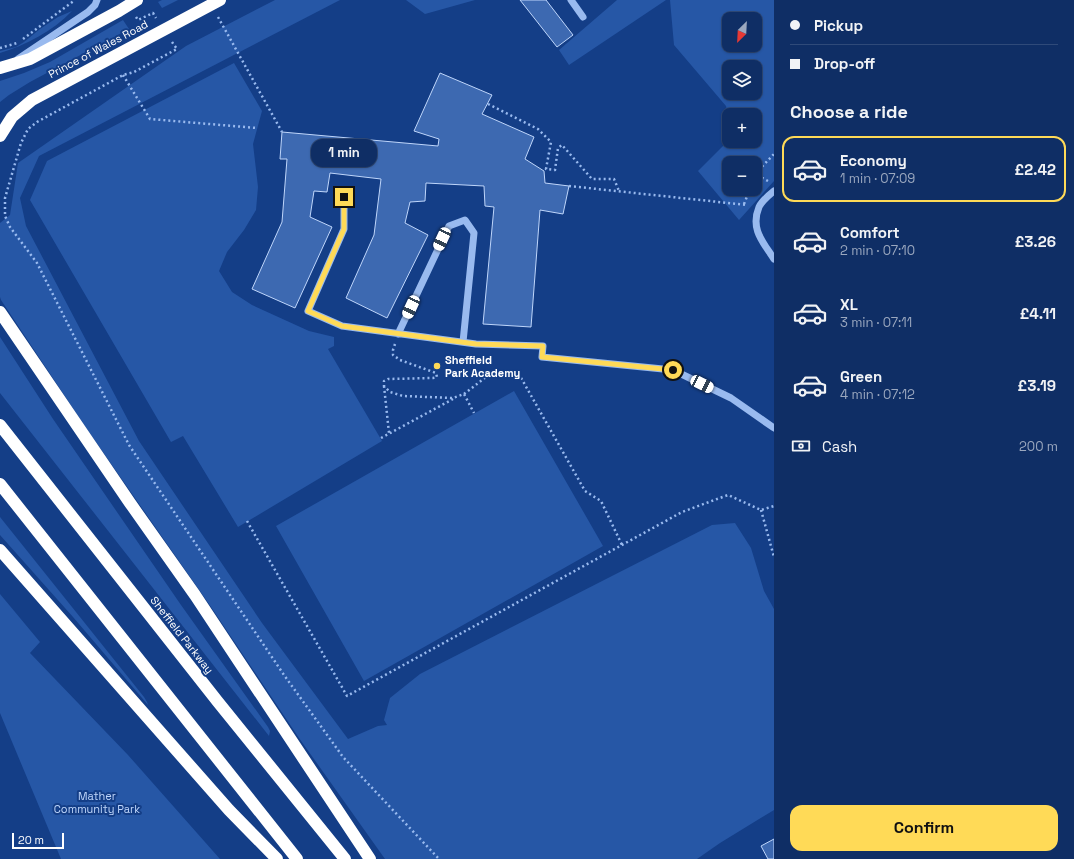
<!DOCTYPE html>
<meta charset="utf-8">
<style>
:root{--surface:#0f2e65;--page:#1d3a6e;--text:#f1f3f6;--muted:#9ba8bf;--line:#2f4a79;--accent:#ffda57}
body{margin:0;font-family:"Space Grotesk",sans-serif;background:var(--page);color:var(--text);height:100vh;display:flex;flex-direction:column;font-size:15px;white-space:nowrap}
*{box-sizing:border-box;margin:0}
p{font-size:13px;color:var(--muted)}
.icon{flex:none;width:22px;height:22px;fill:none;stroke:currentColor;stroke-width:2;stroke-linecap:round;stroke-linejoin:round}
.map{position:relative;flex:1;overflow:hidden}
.sheet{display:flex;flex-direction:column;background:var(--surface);width:300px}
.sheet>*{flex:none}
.banner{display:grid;align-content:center;height:88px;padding:0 16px;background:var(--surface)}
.needle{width:26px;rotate:204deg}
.controls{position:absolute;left:722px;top:12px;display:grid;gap:8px}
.controls a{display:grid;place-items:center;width:40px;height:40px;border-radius:8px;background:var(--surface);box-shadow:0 1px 3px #0004,0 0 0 1px var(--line);font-size:20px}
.scale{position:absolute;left:12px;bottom:10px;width:52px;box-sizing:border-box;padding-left:4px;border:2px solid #fff;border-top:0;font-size:11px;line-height:14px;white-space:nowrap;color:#fff;-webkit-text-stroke:3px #143e87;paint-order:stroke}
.end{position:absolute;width:18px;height:18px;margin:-9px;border:5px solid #ffda57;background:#111;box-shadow:0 0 0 2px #111}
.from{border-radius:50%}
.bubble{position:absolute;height:28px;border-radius:12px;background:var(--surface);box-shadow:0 1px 3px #0004,0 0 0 1px var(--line);font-size:13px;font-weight:800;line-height:28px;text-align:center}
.car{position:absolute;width:12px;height:24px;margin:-12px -6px;border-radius:5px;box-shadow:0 0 3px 1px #0007;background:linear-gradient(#fff 24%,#345 0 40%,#fff 0 76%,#345 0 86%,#fff 0)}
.banner b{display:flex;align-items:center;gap:14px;height:38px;font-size:15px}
.banner b+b{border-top:1px solid var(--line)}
.banner i{width:10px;height:10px;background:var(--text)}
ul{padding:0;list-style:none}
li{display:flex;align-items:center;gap:12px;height:66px;margin:0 8px 6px;padding:0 8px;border:2px solid transparent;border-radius:12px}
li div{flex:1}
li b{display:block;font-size:15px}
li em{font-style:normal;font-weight:800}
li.current{border-color:var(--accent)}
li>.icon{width:36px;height:36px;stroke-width:1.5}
h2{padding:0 16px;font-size:18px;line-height:48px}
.pay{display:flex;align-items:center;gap:10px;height:44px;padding:0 16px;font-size:15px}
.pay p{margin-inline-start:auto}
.button{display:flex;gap:8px;margin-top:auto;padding:8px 16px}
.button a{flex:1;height:46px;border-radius:12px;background:var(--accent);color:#111;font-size:16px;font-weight:800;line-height:46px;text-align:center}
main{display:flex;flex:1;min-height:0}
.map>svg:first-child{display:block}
.green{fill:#2657a6;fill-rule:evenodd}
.building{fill:#3d69b1;stroke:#bfd6fb}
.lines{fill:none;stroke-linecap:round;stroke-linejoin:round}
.path{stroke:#99baef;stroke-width:2.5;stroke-dasharray:2 3;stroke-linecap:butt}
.minor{stroke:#99baef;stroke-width:7}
.highway{stroke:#fff;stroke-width:12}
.route{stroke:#ffda57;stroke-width:5}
.poi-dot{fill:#ffda57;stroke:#143e87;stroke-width:1.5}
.labels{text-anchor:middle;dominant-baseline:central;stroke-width:4;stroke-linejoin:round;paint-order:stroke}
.street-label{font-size:11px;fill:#fff;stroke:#143e87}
.poi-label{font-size:11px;font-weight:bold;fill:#fff;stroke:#143e87;text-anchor:start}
.park-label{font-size:11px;fill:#bfd6fb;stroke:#143e87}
</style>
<main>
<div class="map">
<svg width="774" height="859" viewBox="0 0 774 859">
<rect width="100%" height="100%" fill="#143e87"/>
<path class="green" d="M162,0h16l-16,8 -4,-6z
M275,0h65l-301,156 -19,42 6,28 113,215 123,182 86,116 30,-13 9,-1 -3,-5 6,-22 30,-24 292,-149 23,-2 16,25 13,43 10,18v201l-54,33 -23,16h-312l-86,-121 -90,-134 -125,-179 -83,-125 -1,-3v-74l10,-8 8,-52 168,-117z
M406,0h69l-50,14z
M617,0h49l-97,65 -10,-15z
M670,0h104v181l-35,39 -41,-49 31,-31 26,1v-26h-26v5l-3,-14 -52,-61zM729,19h26v26h-26zM729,67h26v26h-26zM729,163h26v26h-26z
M72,11c-19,20 -46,34 -72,42v-2l16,-4 8,-5 16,-13 18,-12z
M123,20l6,9 -99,53 -21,13 -9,7v-21l24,-8 26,-11z
M234,63l28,48 -9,33 5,43 -2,23 -12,20 -17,22 -8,19 13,21 20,13 57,26 25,6v9l-6,3 54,92 -144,86 -55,-91 -12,6 -141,-242 17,-39z
M0,337l53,82 128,186 87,122 2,4 -1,5 -269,-343z
M514,391l89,155 -239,135 -88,-155z
M0,517l144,180 3,5 1,3 -75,-88 -73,-82z
M0,594l40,48 -10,11 98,102 92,104h-159l-61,-146z"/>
<path class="building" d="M520,0h26l27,35 -16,12z
M440,73l52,22 -10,19 52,23 -9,22 19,12 1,12 24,3 -6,28 -23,-4 -9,117 -48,-3 11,-117 -9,-1 -1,-20 -58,-3 -1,18 -15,1 -5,21 23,12 -41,83 -41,-20 28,-63 7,-56 -51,-6 -3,19 -13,-1 -4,26 22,10 -37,81 -43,-19 30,-67 5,-63h-7l2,-27 156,14 1,-7 -25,-8z
M774,839v20h-6l-7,-13z"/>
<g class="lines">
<path class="path" d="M136,17l2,3 15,-7 3,5
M218,17l64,115
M23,39l52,-39
M172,42l5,7 -43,23 -11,3 -86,47 -9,7 -7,14 -16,55v18l5,11 27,36 92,182 155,230 59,82 96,102
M0,48l17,-5
M123,75l27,44 107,9
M488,104l50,25 13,13 -5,27 9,1 3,-22 4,-3 30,34h22l5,12
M768,181l-13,-7 19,-20
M569,186l178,19
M744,204l6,-15
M395,344l-2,6v5l7,5 36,13 1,4 -4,1 -45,1 -4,2v5l6,6 13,4 50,2 11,-4 10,19
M384,386l5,47
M464,394l26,-20 30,2 65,115 16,10 21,44
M381,438l72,-39
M761,510l13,47
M247,521l100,175 335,-184 46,-17 33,15 13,-4"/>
<path class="minor" d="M571,0l12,17
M18,59l70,-47 7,-7 2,-5
M774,191c-5,4 -12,10 -15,16 -9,22 4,35 15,52
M344,197v32l-36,82 34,15 134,18 67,2 -1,11 131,13 58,28 43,30
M398,334l51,-108 16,-6 9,13 -11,109"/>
<path class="highway" d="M0,68l30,-9 89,-48 18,-11
M0,136l12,-19 20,-17 188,-100
M0,312l130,191 65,92 175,264
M0,425l218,277 127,157
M0,484l297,375
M0,550l229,260 48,49"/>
</g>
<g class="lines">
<path class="route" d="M344,197v32l-36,82 34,15 134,18 67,2 -1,11 131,13"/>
</g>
<circle class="poi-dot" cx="437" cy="366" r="4"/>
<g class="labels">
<g class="street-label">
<text transform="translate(98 49) rotate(-28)">Prince of Wales Road</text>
<text transform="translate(182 635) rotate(52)">Sheffield Parkway</text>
</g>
<g class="poi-label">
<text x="445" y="360">Sheffield<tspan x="445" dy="13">Park Academy</tspan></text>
</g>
<g class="park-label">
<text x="97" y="796">Mather<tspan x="97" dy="13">Community Park</tspan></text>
</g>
</g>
</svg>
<div class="controls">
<a><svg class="needle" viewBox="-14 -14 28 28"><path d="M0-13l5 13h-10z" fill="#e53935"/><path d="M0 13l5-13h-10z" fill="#9ba8bf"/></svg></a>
<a><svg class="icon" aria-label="layers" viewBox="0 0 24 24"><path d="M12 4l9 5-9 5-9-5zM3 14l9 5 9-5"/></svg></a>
<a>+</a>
<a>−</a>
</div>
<div class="scale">20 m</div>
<i class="end from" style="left:673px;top:370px"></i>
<i class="end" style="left:344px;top:197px"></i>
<div class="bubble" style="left:311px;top:139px;width:66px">1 min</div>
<i class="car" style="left:442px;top:239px;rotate:205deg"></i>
<i class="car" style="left:411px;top:307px;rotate:205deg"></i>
<i class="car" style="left:702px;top:384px;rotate:116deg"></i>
</div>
<section class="sheet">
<div class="banner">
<b><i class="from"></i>Pickup</b>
<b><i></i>Drop-off</b>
</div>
<h2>Choose a ride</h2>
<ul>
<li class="current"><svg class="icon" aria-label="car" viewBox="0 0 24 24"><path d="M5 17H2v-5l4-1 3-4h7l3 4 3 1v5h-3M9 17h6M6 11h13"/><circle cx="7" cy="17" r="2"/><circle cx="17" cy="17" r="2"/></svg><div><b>Economy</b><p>1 min · 07:09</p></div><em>£2.42</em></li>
<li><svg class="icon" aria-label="car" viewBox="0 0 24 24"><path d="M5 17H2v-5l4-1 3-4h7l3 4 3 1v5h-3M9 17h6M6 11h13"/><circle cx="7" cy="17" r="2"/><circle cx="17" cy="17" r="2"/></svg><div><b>Comfort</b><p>2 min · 07:10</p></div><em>£3.26</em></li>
<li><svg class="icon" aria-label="car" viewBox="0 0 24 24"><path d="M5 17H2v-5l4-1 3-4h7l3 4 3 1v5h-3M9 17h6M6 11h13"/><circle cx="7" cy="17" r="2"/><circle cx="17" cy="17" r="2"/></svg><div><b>XL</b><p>3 min · 07:11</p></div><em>£4.11</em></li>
<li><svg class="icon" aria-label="car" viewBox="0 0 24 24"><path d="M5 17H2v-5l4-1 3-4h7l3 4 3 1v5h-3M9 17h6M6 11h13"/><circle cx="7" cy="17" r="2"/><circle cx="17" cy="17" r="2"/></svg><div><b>Green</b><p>4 min · 07:12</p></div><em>£3.19</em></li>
</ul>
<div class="pay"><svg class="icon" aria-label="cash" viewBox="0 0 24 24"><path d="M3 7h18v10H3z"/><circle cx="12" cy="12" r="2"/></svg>Cash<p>200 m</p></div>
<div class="button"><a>Confirm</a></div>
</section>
</main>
